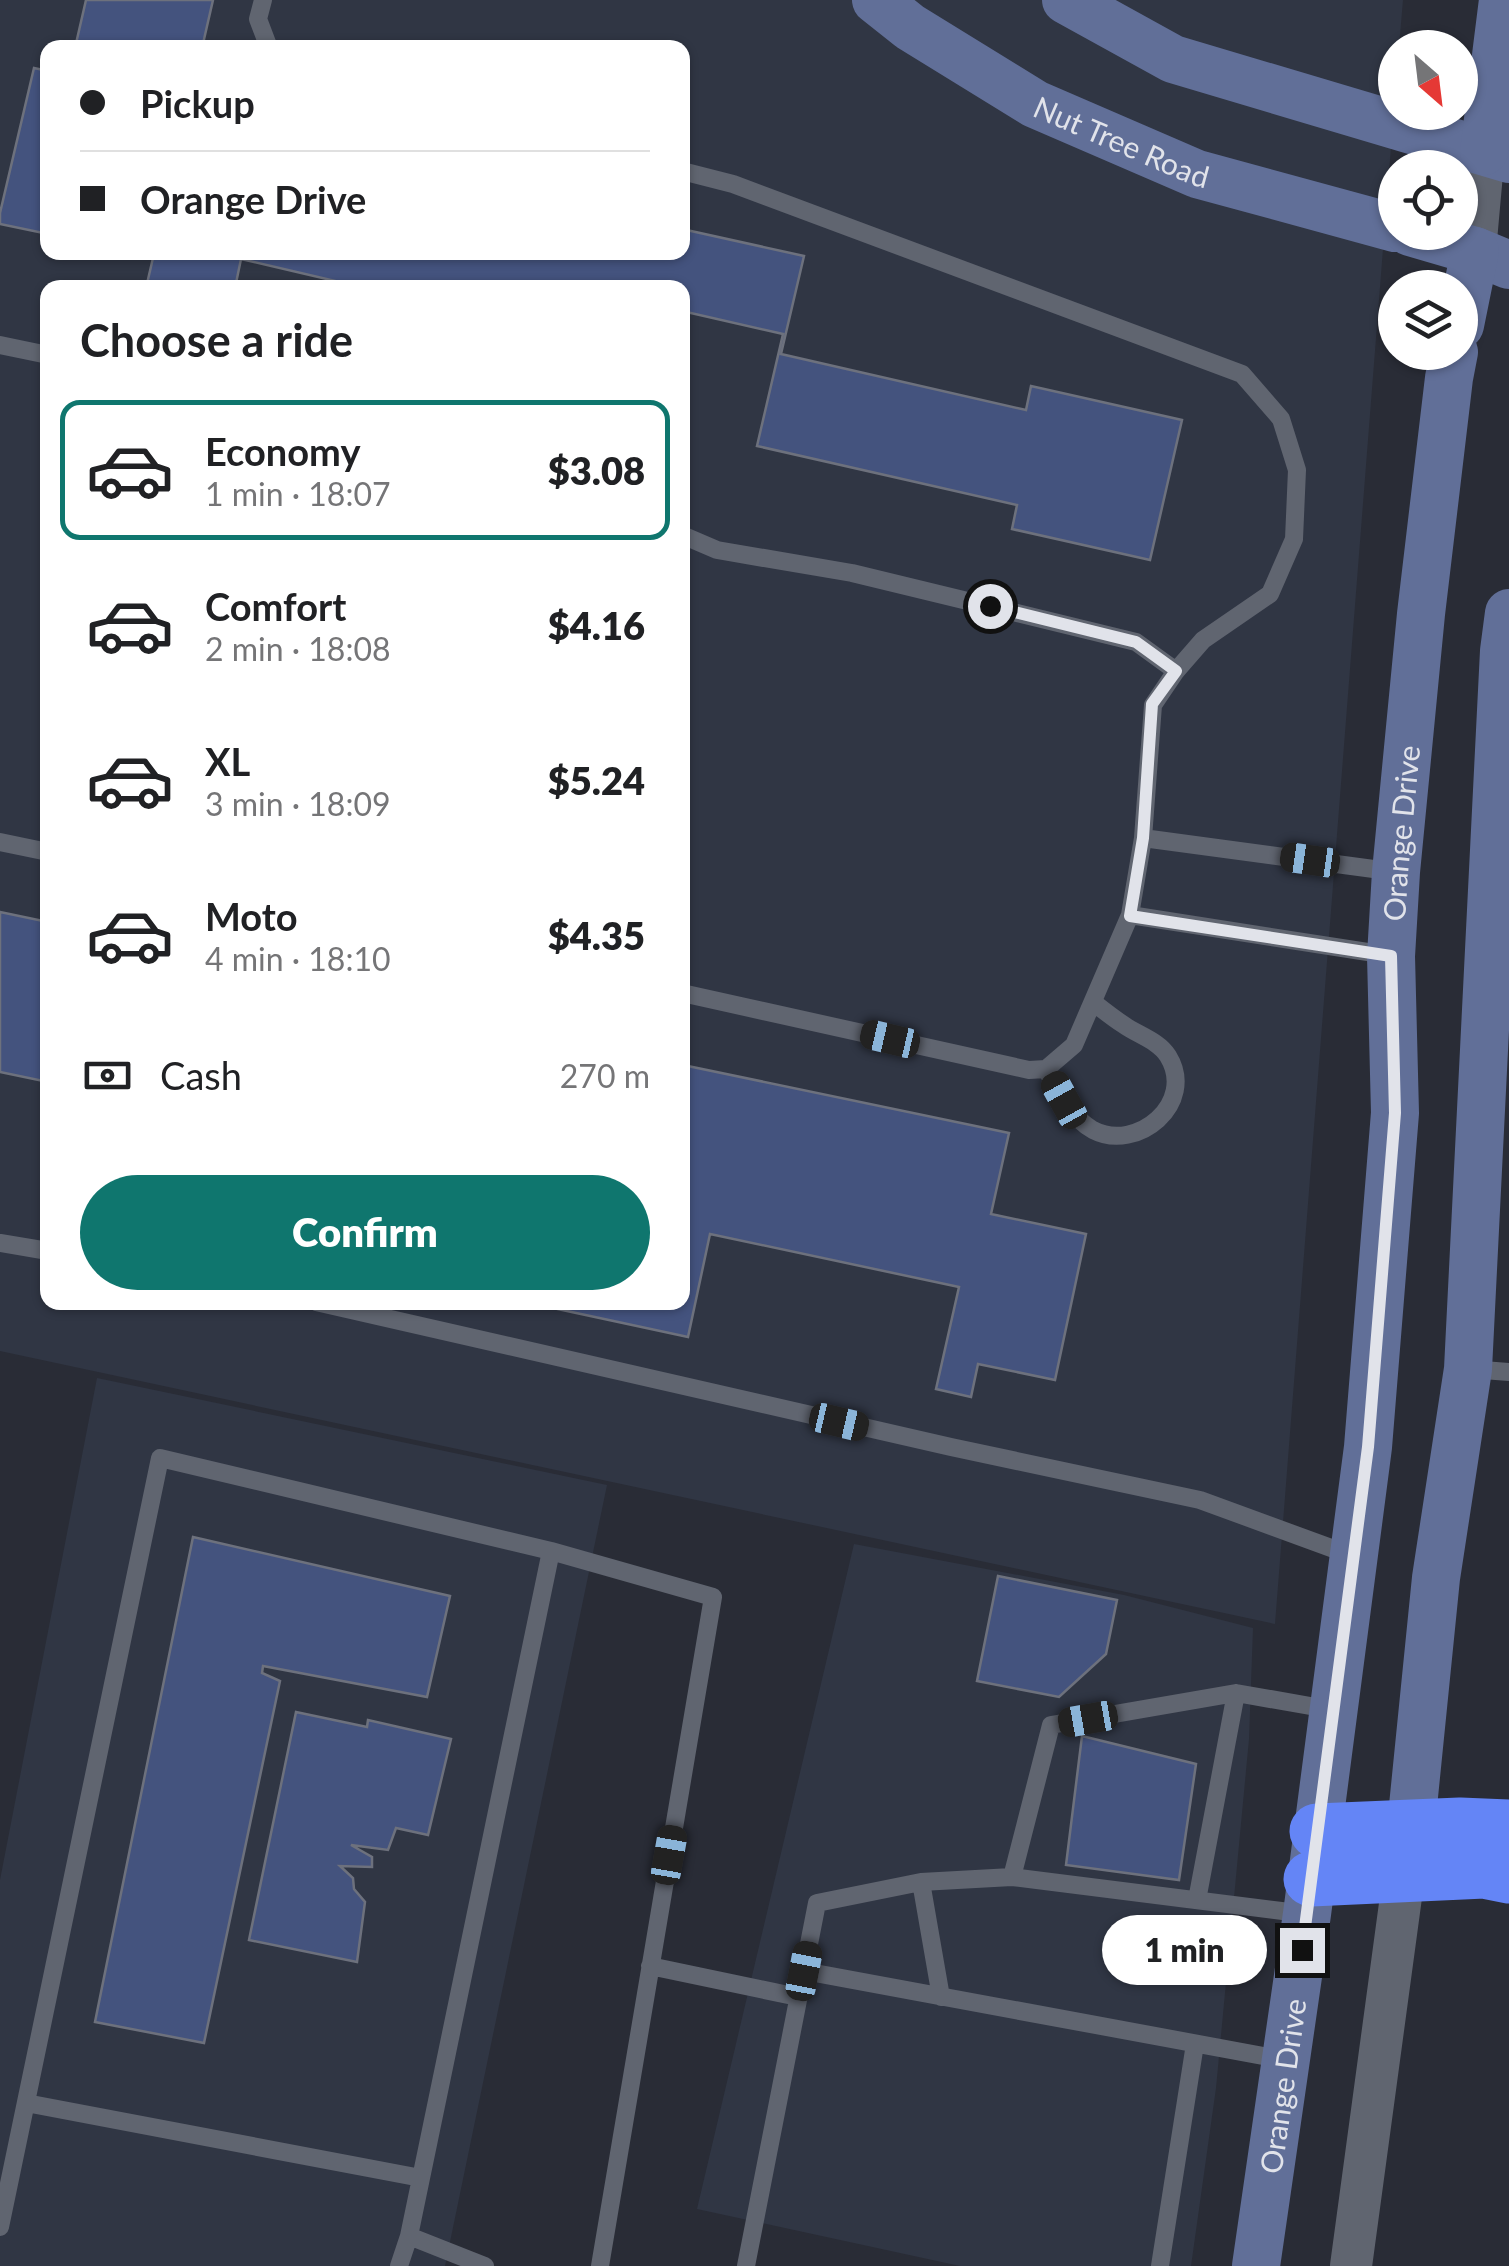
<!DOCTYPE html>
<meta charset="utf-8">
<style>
:root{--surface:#fff;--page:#f2f2f2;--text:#202124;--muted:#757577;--line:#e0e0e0;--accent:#0f766e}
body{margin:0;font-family:Lato,sans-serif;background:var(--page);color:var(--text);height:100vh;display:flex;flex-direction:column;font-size:38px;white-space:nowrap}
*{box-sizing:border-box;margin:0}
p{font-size:32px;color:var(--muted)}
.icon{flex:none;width:55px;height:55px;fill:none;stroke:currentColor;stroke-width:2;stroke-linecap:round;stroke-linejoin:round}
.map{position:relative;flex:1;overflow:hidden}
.details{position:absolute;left:40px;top:280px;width:650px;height:1030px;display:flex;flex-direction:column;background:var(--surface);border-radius:20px;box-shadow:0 2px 8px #0004}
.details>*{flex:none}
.top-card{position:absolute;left:40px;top:40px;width:650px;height:220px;border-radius:20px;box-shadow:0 2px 8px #0004;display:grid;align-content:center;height:220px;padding:0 40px;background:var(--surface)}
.needle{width:65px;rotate:152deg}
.controls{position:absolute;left:1378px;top:30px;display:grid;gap:20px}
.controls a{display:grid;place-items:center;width:100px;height:100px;border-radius:50%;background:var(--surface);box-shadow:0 2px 8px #0004;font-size:50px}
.end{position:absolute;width:45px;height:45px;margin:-22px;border:12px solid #e1e3ea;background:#111;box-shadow:0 0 0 5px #111}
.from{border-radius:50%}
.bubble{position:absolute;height:70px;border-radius:35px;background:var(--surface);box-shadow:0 2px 8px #0004;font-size:32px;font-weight:800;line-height:70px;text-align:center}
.car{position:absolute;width:30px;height:60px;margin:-30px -15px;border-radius:12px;box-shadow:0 0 8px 2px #0007;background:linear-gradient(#222 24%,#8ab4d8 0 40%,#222 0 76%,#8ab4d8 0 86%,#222 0)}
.top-card b{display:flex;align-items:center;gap:35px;height:95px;font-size:38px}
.top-card b+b{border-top:2px solid var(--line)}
.top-card i{width:25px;height:25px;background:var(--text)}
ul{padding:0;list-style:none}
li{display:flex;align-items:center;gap:30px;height:140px;margin:0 20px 15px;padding:0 20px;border:5px solid transparent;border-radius:20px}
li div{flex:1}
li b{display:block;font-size:38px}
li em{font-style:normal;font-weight:800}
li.active{border-color:var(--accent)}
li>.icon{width:90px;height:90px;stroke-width:1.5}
h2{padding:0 40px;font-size:45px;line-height:120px}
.pay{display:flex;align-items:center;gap:25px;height:110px;padding:0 40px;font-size:38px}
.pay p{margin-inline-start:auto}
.cta{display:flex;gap:20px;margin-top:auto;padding:20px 40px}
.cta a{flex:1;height:115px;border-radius:60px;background:var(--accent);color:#fff;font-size:40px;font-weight:800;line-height:115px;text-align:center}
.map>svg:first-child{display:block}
.built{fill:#303644;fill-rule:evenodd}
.building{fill:#44537e;stroke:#6d717d;stroke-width:2.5}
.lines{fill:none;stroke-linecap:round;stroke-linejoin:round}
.service{stroke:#606570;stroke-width:18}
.tertiary{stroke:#606570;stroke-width:42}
.secondary{stroke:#616f98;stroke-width:48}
.motorway{stroke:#6485f6;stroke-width:55}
.route{stroke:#e1e3ea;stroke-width:12}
.labels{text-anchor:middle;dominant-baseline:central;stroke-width:8;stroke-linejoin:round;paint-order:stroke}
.street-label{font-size:30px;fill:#e1e3ea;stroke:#131519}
</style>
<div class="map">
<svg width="1509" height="2266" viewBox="0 0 1509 2266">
<rect width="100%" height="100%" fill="#292c36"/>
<path class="built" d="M0,0h1403l-4,47 -4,1v48l-120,1528 -1275,-273zM48,48h634v204h-634zM48,288h634v1014h-634z
M97,1378l510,107 -162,781h-445v-386z
M854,1544l270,51 129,33 -4,111 -33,349 -25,178h-231l-263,-57z"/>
<path class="building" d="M86,0h127l-11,48h-127z
M34,68l14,3v163l-48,-10v-11z
M682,229l122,27 -23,98 245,56 5,-24 151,34 -32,140 -138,-31 5,-24 -260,-59 26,-112 -101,-23v-23h-103l-18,-4 -1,4h-195l-124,-29 -6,29h-89l7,-30 -25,-6h554z
M0,912l48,10v160l-48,-10z
M683,1065l326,68 -18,81 95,20 -31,146 -77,-16 -7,33 -35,-8 23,-102 -249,-53 -22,103 -163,-35h157z
M193,1537l257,59 -23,101 -164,-31 -1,7 18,8 -76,362 -109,-21z
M998,1576l119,24 -11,54 -47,43 -82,-16z
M296,1712l71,15 1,-7 83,19 -23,96 -32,-7 -8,22 -37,-5 21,12v10l-32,-1 13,12 1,11 11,13 -8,60 -108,-22z
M1082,1736l114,28 -17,116 -113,-15z"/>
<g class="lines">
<path class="service" d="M263,0l-5,19 11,29
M682,171l51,13 509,190 39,45 16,51 -3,69 -24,55 -67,46 -27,31 -23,34 -10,133 -13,77 -56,130 -28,24 -17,1 -347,-77
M0,345l48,10
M682,535l35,15 135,23 284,69 40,29
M1143,838l253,34
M0,842l48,10
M1130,915l257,40
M1046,1069c12,21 24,48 47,61 44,23 104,-27 75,-74 -9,-15 -30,-21 -44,-31 -11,-7 -21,-15 -31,-23
M0,1243l48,8
M316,1302l635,145 249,53 153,56
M1470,1369l39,3
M551,1551l162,46 -113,669
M921,1882l20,115
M1197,1900l39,-207
M1306,1914l-294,-37 39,-152 185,-32 97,17
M650,1966l148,31
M804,1971l481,89
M26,2103l395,75
M0,2227l160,-769 391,93 -142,685 76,30
M399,2266l10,-30
M746,2266l71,-363 104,-21 91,-5
M1160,2266l35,-222"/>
<path class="tertiary" d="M1475,251l9,-100
M1351,2266l57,-421"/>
<g class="secondary">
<path id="s1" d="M876,0l34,27 125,77 162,70 198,54"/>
<path d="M1066,0l107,59 336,100"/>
<path d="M1484,151l19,-151"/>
<path d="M1410,232l65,19 34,14"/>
<path d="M1460,325l15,-74"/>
<path d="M1411,1826l25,-248 32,-209 36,-718 5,-38"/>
<path id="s2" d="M1256,2266l51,-352 61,-467 27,-334 -4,-157 5,-84 25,-258 28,-236 5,-26"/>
</g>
<path class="motorway" d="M1317,1831l143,-6 49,2
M1311,1879l173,-8 25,5"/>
</g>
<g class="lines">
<path class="route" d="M990,606l146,36 40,29 -24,33 -9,134 -13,78 261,40 4,157 -27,334 -66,503"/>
</g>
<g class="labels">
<g class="street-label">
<text stroke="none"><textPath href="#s1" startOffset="285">Nut Tree Road</textPath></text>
<text stroke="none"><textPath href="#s2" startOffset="1442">Orange Drive</textPath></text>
<text stroke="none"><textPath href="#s2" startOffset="182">Orange Drive</textPath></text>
</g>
</g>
</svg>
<div class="controls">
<a><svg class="needle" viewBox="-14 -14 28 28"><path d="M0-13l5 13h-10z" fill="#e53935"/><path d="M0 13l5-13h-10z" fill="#757577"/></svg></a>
<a><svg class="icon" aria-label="locate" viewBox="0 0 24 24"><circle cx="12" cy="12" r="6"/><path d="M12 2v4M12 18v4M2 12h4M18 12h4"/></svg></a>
<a><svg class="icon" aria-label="layers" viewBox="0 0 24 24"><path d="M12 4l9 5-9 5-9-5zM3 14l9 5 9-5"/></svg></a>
</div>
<i class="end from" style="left:990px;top:606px"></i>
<i class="end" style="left:1302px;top:1950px"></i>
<div class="bubble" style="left:1102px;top:1915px;width:165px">1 min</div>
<i class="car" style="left:1310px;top:860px;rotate:278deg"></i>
<i class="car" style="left:890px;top:1039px;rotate:283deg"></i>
<i class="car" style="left:1064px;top:1100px;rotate:331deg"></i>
<i class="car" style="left:839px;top:1422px;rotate:103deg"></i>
<i class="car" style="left:1088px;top:1719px;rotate:260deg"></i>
<i class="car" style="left:669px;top:1855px;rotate:10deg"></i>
<i class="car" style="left:804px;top:1971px;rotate:11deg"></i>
<div class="top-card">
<b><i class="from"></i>Pickup</b>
<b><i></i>Orange Drive</b>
</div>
<section class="details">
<h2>Choose a ride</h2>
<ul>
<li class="active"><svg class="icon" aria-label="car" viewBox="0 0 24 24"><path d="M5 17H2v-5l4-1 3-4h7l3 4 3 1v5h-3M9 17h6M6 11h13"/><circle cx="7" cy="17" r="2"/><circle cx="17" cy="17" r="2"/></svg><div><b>Economy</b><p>1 min · 18:07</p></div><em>$3.08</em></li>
<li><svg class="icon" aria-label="car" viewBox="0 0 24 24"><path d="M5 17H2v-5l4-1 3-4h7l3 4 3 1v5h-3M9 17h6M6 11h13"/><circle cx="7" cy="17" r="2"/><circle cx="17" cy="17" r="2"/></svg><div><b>Comfort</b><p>2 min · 18:08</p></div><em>$4.16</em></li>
<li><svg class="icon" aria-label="car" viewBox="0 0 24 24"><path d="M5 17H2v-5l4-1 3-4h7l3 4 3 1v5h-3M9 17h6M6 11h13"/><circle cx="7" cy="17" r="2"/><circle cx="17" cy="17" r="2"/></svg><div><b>XL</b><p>3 min · 18:09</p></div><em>$5.24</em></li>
<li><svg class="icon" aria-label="car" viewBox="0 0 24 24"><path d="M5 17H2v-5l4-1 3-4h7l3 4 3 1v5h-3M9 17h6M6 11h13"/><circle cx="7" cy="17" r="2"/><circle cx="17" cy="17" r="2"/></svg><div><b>Moto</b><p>4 min · 18:10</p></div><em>$4.35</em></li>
</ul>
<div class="pay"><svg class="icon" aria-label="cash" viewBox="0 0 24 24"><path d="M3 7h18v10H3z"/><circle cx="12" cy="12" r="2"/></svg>Cash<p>270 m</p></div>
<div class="cta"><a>Confirm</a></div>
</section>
</div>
